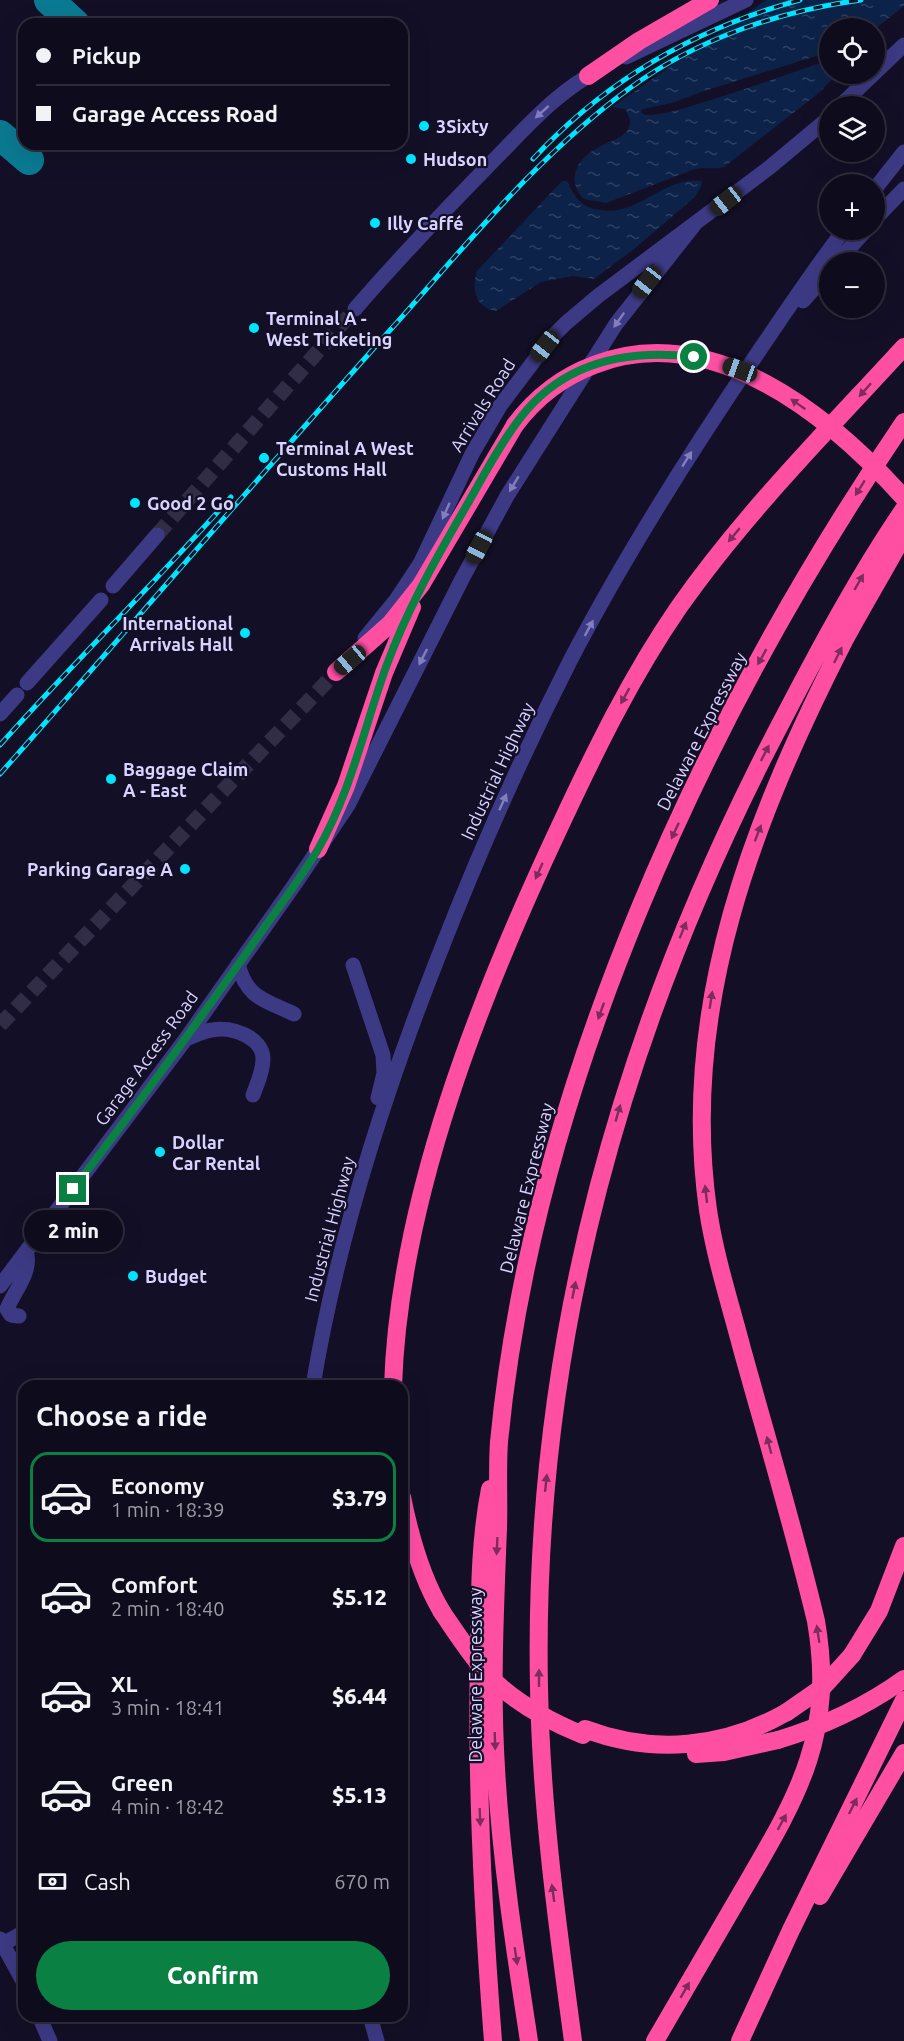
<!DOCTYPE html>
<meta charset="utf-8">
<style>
:root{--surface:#0e0b1c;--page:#171425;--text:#f1f3f6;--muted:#9b9ba3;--line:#2e2b3b;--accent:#0b8043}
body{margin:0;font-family:Ubuntu,sans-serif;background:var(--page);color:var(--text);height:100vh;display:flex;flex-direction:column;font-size:22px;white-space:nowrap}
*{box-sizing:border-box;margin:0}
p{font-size:20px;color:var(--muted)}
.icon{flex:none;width:33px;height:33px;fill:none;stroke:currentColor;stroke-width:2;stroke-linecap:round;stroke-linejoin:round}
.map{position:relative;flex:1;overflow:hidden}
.panel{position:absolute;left:18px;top:1380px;width:390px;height:642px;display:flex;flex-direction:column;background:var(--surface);border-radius:18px;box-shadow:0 6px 24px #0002,0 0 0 2px var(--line)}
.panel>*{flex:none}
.hud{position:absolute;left:18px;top:18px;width:390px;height:132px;border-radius:18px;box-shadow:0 6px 24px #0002,0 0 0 2px var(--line);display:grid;align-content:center;height:132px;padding:0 18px;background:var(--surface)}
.buttons{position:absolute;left:819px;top:18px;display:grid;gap:12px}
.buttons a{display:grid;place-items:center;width:66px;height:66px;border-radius:50%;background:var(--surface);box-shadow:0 6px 24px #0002,0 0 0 2px var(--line);font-size:30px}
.end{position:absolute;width:27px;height:27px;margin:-14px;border:8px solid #0b8043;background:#fff;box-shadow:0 0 0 3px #fff}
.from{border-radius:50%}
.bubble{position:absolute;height:42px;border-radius:21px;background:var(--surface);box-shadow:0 6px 24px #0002,0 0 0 2px var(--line);font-size:20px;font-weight:800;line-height:42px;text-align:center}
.car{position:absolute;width:18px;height:36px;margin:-18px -9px;border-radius:8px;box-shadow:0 0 4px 2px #0007;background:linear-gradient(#222 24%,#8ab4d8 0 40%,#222 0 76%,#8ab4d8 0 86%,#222 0)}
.hud b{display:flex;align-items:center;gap:21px;height:57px;font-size:22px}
.hud b+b{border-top:2px solid var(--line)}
.hud i{width:15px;height:15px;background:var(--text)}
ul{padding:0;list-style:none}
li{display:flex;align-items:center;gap:18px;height:90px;margin:0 12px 9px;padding:0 6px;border:3px solid transparent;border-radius:18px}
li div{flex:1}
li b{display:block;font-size:22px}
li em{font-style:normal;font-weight:800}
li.selected{border-color:var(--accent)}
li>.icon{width:54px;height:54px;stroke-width:1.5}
h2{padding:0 18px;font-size:27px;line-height:72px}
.pay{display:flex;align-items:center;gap:15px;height:66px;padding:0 18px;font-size:22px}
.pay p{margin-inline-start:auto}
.cta{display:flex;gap:12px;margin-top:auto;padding:12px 18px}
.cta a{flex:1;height:69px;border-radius:36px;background:var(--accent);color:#fff;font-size:24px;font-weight:800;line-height:69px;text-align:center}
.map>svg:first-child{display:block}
.water{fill:url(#water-ripples)}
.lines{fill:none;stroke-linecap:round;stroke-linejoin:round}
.taxiway{stroke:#0a7a92;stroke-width:30}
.minor-tunnel{stroke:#312d47;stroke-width:15;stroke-dasharray:15 8;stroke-linecap:butt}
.minor{stroke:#3d3a85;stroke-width:15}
.highway{stroke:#ff4fa3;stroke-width:18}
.rail-casing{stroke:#00e5ff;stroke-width:5}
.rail{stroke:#130f26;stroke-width:3;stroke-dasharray:9;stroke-linecap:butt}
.highway-bridge{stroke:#ff4fa3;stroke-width:18}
.oneway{fill:#837fbc}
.oneway2{fill:#7d2c5e}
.route{stroke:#0b8043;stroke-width:8}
.poi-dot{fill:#00e5ff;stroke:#130f26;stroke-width:2}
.labels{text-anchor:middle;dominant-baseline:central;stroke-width:4.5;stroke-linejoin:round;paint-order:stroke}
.poi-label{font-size:18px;font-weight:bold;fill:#d9d4ff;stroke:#130f26;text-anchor:start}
.street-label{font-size:18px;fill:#d9d4ff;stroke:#130f26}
</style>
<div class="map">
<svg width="904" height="2041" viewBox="0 0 904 2041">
<defs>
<pattern id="water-ripples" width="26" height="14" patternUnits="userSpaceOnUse" patternTransform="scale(1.5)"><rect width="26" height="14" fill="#0c2248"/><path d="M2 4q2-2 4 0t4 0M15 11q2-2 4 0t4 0" fill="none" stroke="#2f4163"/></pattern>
</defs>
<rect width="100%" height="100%" fill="#130f26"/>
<path class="water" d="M766,0h138v6l-29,23 -45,-1 -1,24 -3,1 -125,39 -29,11 -29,6 -2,3 4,3c20,0 40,-7 59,-13 43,-13 84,-28 125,-42l1,14h7l-17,18 -96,75c-10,3 -19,0 -29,2l-89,34 -22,-4c-19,-19 -7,-41 15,-52 9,-5 26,-9 30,-20 3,-7 -1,-12 -4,-18l-13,-2z
M562,181h5c8,16 13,26 33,29 38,7 65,-35 102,-29l-1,6 -6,10 -61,52 -40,30 -21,-3 -32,6 -45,29c-20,-3 -25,-22 -19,-40z"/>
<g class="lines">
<path class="taxiway" d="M49,0l26,24
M0,135l29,25"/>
<path class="minor-tunnel" d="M157,535l198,-226
M0,1025l336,-353"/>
<path class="minor" d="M626,57l120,-57
M840,106l64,-61
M874,190l30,-38
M874,220l30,-31
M837,262l29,-32
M803,301l27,-30
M355,309c44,-51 90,-99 137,-147 32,-32 65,-71 107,-92
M113,586l44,-51
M365,638l31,-38 25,-38 51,-108 28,-48 52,-69 14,-14 32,-27 172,-129 60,-50
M27,683l74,-83
M0,714l17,-19
M238,964c9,35 27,36 56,50
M353,965l30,90 1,18 -6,25
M186,1039c8,-3 17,-8 26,-9 19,-4 51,7 51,29 0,13 -6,25 -10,36
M0,1286l185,-246 110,-156 53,-79 114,-226 45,-83 109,-172 78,-99
M19,1316l-8,-1 -4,-6c7,-18 26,-38 19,-58
M313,1386c24,-146 70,-289 124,-426 40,-103 84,-203 134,-301 56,-107 120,-208 188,-308 28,-41 55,-82 85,-121
M0,1939l24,44
M3,1944l21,-12
M39,2016l11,25
M370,2016l7,25"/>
<path class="highway" d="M588,76l51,-35 71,-41
M336,672l54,-48 31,-39 94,-160
M318,849l28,-63 38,-113 28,-66
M393,1386c6,-187 88,-392 167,-560 35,-75 72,-151 119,-219 66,-94 148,-176 225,-260
M490,1489c-11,56 -10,111 -11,168 -3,129 4,256 14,384
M402,1497c8,40 19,80 40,115
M852,1655l27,-44 25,-65
M585,1729c68,26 139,19 202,-17
M696,1754l28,-2 54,-12
M820,1896l84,-143
M529,2041c-14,-91 -28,-181 -33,-273 -5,-80 -1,-160 2,-240 1,-29 -1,-58 1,-86 34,-356 206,-727 405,-1020
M573,2041c-16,-118 -32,-234 -34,-354 -7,-345 84,-664 244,-968 37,-71 76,-144 121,-210
M655,2041c29,-49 57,-98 85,-146 56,-96 96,-158 76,-274 -22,-92 -49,-182 -74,-272 -12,-46 -27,-92 -34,-139 -29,-204 46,-393 137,-571 19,-35 40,-70 59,-105
M740,2041l51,-111 113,-230"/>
<defs>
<path id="rail" d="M533,159c73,-79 163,-131 267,-159
M0,745c75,-84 156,-163 231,-248
M0,774c131,-148 260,-299 392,-446 75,-84 146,-173 238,-240 67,-49 149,-77 231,-88"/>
</defs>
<use href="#rail" class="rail-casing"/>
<use href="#rail" class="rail"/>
<path class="highway-bridge" d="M515,425c21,-28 47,-48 79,-60 118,-46 236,51 310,133
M442,1612c15,22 29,44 47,64 26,27 60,45 94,59
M787,1712l36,-25 29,-32
M778,1740c46,-14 87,-33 126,-61"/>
</g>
<defs><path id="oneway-solid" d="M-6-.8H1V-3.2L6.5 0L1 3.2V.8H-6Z" transform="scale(1.5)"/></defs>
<g class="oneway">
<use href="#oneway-solid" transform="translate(542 112) rotate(138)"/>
<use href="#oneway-solid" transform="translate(619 320) rotate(125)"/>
<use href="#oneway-solid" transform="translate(687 459) rotate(-58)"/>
<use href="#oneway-solid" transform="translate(514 484) rotate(121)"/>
<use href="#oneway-solid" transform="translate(446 511) rotate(114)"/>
<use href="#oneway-solid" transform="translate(589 628) rotate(-62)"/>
<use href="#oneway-solid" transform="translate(423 657) rotate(117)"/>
<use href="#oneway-solid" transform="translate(503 802) rotate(-66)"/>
</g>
<g class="oneway2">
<use href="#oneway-solid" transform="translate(865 390) rotate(132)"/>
<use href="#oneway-solid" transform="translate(798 404) rotate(-145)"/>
<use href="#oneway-solid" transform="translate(860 488) rotate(122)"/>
<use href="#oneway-solid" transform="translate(734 535) rotate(130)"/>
<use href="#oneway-solid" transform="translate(859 582) rotate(-60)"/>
<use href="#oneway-solid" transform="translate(838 655) rotate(-64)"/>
<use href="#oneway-solid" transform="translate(762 657) rotate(119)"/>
<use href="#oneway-solid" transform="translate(625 696) rotate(119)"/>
<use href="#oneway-solid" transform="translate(765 753) rotate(-63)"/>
<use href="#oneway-solid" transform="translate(675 831) rotate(115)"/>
<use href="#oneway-solid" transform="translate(758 833) rotate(-69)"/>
<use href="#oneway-solid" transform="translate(539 871) rotate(114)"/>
<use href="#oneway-solid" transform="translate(683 930) rotate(-68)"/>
<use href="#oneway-solid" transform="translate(711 1000) rotate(-81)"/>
<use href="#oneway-solid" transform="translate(601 1011) rotate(110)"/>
<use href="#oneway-solid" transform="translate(618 1113) rotate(-74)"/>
<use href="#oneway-solid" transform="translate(706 1194) rotate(-97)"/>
<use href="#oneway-solid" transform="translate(574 1290) rotate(-79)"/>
<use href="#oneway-solid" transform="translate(769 1445) rotate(-105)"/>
<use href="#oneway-solid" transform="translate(546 1483) rotate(-84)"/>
<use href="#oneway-solid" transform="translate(497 1546) rotate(93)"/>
<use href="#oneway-solid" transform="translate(818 1634) rotate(-99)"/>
<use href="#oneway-solid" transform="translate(539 1678) rotate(-90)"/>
<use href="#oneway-solid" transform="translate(495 1741) rotate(88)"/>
<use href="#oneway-solid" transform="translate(853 1806) rotate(-63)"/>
<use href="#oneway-solid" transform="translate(480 1817) rotate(88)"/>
<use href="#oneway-solid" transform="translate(782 1822) rotate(-61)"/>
<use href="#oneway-solid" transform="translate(553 1893) rotate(-98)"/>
<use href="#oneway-solid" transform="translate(516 1956) rotate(81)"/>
<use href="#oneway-solid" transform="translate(685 1990) rotate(-60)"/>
</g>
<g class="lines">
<path class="route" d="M73,1189c59,-76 116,-155 172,-234 24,-35 50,-68 72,-104 33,-56 47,-123 69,-184 20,-55 49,-107 78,-157 18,-31 35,-65 57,-93 44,-56 107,-68 173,-60"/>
</g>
<g class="poi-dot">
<circle cx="424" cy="126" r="6"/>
<circle cx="411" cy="159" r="6"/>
<circle cx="375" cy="223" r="6"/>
<circle cx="254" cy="328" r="6"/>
<circle cx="264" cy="458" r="6"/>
<circle cx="135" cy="503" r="6"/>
<circle cx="245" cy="633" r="6"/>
<circle cx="111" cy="779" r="6"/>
<circle cx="185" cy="869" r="6"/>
<circle cx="160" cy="1152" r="6"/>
<circle cx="133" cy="1276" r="6"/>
</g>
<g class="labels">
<g class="poi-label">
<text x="436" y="126">3Sixty</text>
<text x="423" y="159">Hudson</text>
<text x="387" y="223">Illy Caffé</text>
<text x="266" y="318">Terminal A -<tspan x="266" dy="21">West Ticketing</tspan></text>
<text x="276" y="448">Terminal A West<tspan x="276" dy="21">Customs Hall</tspan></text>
<text x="147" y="503">Good 2 Go</text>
<text x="233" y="623" text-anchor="end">International<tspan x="233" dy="21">Arrivals Hall</tspan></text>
<text x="123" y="769">Baggage Claim<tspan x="123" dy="21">A - East</tspan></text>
<text x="173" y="869" text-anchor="end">Parking Garage A</text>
<text x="172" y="1142">Dollar<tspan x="172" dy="21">Car Rental</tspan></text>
<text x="145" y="1276">Budget</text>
</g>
<g class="street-label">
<text transform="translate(482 405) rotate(-58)">Arrivals Road</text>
<text transform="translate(701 731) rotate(-63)">Delaware Expressway</text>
<text transform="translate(497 771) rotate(-65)">Industrial Highway</text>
<text transform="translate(146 1058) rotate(-54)">Garage Access Road</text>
<text transform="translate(526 1188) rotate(-76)">Delaware Expressway</text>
<text transform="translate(329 1229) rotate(-75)">Industrial Highway</text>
<text transform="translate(475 1675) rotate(-90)">Delaware Expressway</text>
</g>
</g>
</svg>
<div class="buttons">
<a><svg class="icon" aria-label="locate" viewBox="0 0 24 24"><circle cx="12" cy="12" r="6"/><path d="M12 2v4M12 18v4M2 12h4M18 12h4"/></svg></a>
<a><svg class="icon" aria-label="layers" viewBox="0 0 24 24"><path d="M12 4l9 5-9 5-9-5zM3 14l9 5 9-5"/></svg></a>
<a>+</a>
<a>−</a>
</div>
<i class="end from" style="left:694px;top:357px"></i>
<i class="end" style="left:73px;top:1189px"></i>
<div class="bubble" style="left:24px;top:1210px;width:99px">2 min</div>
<i class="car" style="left:726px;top:201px;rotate:232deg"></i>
<i class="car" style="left:647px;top:282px;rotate:218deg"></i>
<i class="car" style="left:545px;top:346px;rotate:218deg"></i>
<i class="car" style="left:740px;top:370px;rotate:290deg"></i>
<i class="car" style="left:479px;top:547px;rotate:208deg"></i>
<i class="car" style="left:350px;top:660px;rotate:230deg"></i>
<div class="hud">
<b><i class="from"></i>Pickup</b>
<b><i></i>Garage Access Road</b>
</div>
<section class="panel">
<h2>Choose a ride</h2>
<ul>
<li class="selected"><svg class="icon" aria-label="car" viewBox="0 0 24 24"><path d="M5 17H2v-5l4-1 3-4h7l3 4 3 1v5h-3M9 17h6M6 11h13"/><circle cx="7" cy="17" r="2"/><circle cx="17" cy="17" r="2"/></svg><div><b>Economy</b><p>1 min · 18:39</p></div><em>$3.79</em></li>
<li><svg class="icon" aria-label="car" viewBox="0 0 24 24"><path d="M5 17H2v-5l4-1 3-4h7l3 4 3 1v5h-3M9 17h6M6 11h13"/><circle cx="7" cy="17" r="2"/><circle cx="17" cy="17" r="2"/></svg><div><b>Comfort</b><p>2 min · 18:40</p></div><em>$5.12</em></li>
<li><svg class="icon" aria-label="car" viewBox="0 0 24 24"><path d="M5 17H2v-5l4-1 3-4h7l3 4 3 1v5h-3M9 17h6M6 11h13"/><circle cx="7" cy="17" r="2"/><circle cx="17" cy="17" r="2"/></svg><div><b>XL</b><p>3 min · 18:41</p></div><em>$6.44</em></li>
<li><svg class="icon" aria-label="car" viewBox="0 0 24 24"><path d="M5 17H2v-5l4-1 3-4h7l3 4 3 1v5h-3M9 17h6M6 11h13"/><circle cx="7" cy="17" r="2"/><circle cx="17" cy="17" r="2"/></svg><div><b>Green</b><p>4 min · 18:42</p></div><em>$5.13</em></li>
</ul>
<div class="pay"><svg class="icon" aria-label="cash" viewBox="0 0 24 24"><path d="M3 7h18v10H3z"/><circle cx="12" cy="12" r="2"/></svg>Cash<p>670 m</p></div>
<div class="cta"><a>Confirm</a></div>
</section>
</div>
